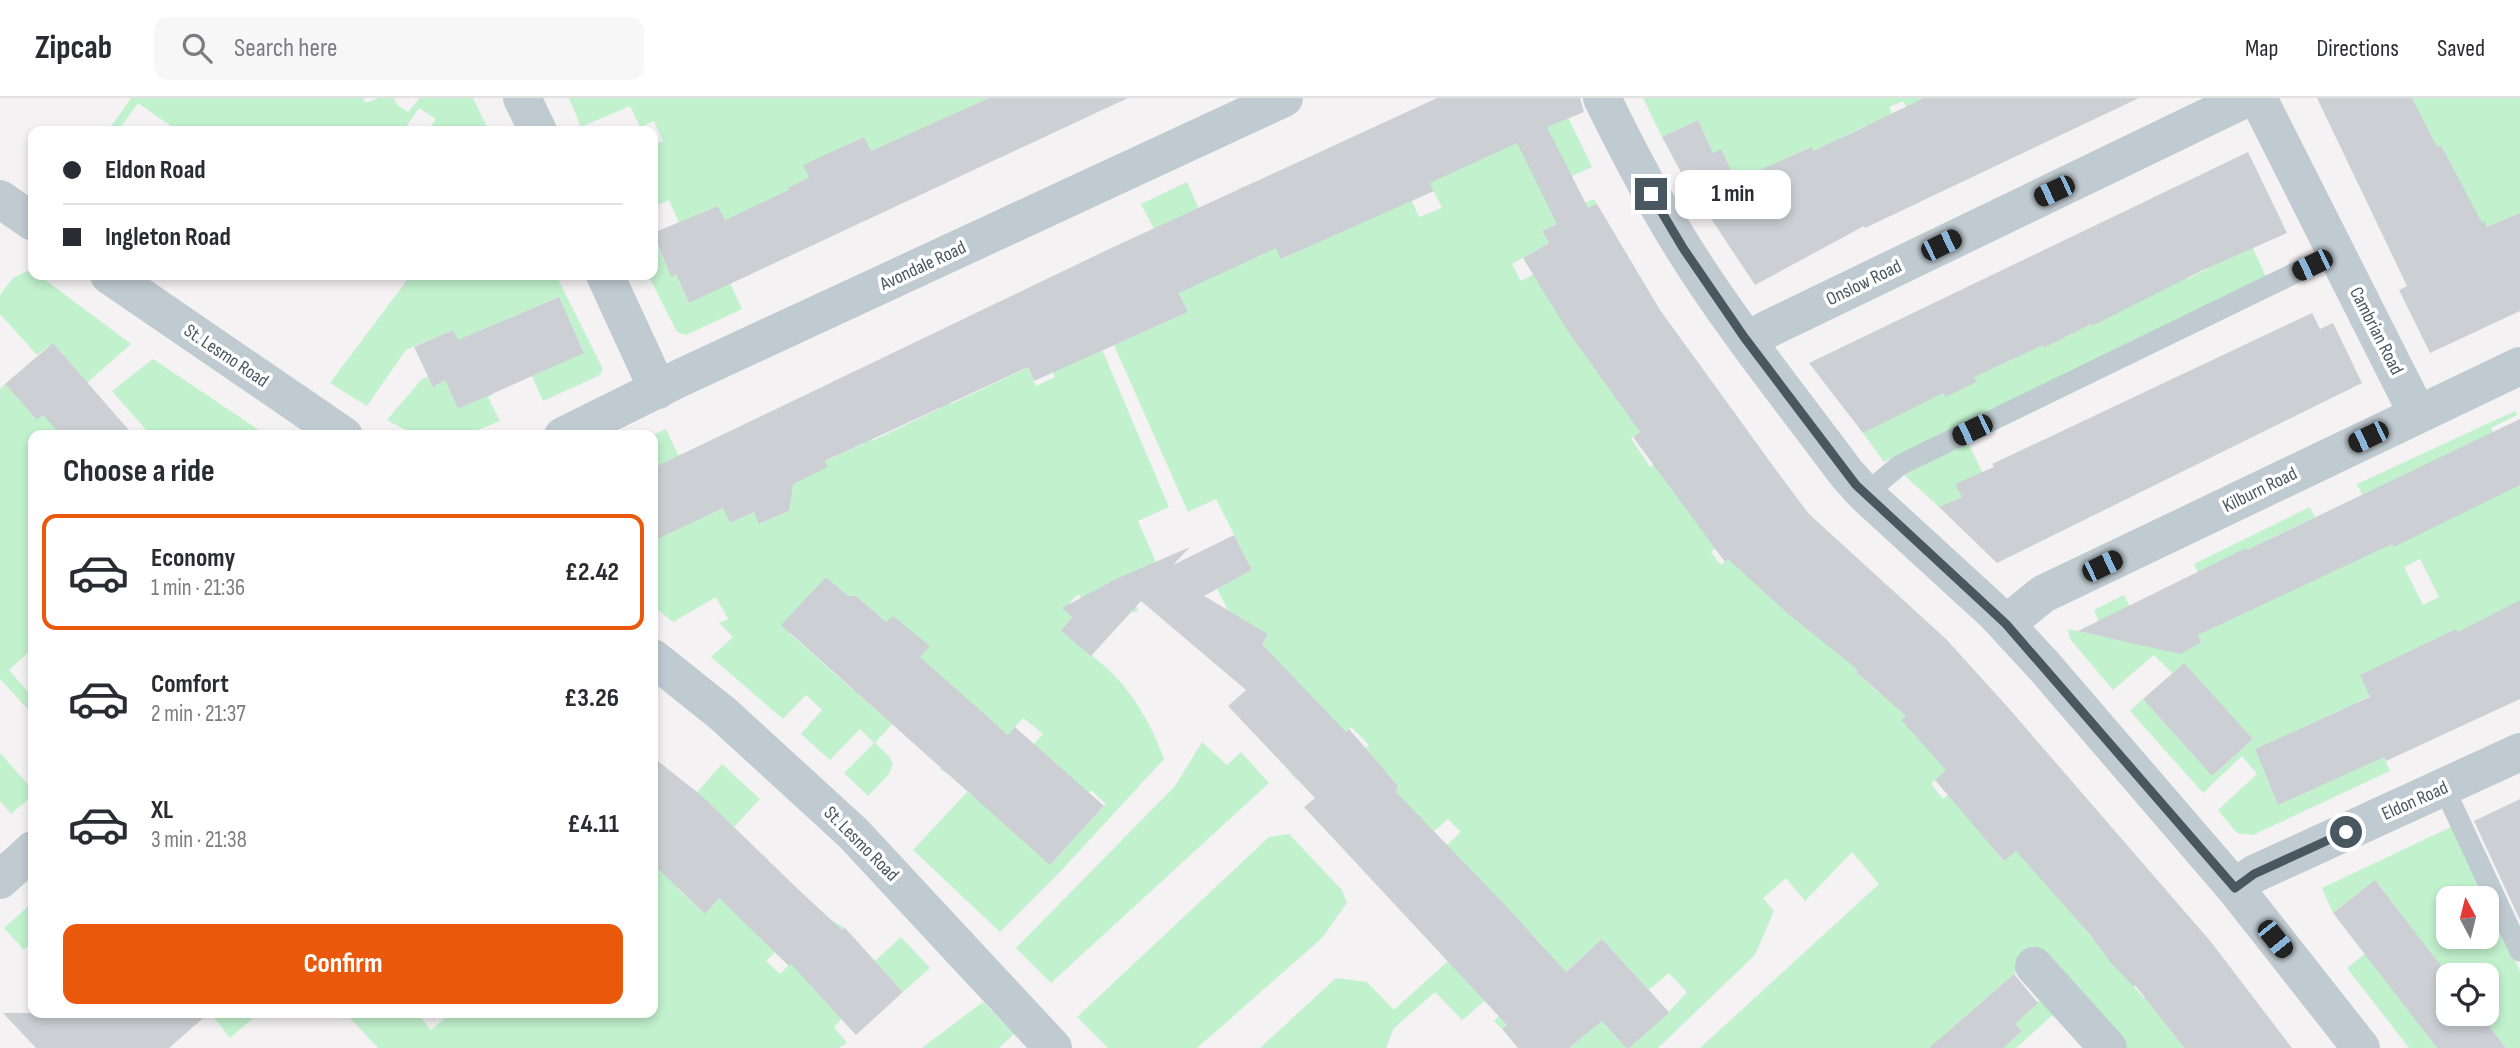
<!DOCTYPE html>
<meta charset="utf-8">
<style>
:root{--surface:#fff;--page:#f7f7f7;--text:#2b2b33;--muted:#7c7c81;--line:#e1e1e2;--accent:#ea580c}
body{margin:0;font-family:"Sofia Sans Condensed",sans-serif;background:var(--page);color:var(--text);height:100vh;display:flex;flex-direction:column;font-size:26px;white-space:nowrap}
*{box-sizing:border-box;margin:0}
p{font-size:23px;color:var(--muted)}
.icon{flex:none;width:38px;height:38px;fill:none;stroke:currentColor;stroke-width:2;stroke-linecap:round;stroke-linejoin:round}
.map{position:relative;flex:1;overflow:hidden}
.sheet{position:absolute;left:28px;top:332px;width:630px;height:588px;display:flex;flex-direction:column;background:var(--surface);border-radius:14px;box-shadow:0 4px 10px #0003}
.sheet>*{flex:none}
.top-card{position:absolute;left:28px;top:28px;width:630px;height:154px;border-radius:14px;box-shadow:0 4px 10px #0003;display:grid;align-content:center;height:154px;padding:0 35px;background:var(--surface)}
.needle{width:46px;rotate:353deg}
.buttons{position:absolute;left:2436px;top:788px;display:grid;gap:14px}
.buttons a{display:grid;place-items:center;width:63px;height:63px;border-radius:14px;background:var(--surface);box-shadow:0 4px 10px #0003;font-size:35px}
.end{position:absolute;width:32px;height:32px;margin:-16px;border:9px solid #495860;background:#fff;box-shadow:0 0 0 4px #fff}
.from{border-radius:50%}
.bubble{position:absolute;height:49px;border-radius:14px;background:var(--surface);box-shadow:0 4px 10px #0003;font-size:23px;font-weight:700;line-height:49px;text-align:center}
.car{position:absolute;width:21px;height:42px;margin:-21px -10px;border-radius:9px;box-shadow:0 0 5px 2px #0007;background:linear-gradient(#222 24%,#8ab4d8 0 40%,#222 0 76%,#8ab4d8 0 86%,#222 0)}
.top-card b{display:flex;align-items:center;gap:24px;height:66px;font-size:26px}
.top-card b+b{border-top:2px solid var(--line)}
.top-card i{width:18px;height:18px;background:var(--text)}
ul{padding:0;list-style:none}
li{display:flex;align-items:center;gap:21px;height:116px;margin:0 14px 10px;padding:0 21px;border:4px solid transparent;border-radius:14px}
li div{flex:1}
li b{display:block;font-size:26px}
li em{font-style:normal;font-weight:700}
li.on{border-color:var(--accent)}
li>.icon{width:63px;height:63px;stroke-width:1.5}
h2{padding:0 35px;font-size:32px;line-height:84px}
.action{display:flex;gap:14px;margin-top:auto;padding:14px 35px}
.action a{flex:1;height:80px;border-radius:14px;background:var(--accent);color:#fff;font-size:28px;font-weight:700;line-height:80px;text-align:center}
header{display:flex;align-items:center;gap:42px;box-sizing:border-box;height:98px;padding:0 35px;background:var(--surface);border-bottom:2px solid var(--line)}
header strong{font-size:33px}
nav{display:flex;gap:38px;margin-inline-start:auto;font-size:24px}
.search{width:490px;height:63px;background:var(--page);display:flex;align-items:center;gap:18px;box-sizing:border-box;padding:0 24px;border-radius:14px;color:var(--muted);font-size:26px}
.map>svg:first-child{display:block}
.green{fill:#c2f1ce;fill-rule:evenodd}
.building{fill:#ccd0d4}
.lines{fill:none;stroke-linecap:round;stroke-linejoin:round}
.lane{stroke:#c0cbd1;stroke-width:21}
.street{stroke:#c0cbd1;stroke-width:38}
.route{stroke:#495860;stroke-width:9}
.labels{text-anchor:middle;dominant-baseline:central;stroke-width:7;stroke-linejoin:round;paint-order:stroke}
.street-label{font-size:19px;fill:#495860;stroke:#fff}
</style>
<header>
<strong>Zipcab</strong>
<div class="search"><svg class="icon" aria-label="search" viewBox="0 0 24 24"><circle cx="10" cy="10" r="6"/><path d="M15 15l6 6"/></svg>Search here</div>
<nav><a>Map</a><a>Directions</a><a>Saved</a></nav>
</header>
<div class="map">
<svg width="2520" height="950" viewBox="0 0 2520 950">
<rect width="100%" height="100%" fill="#f4f2f3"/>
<path class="green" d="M131,0h232l3,5 12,-5h16l3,7 11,7 12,-14h53l16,33h-61l8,-12 -17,-11 -16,23h-225l-40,-28 -20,28h-10z
M569,0h420l-68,31 26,54 -9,4 -26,-54 -41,18 -8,-14 -59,29 5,11 -21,11 1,3 -64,29 -7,-14 -20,8 -13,22 -16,-36 -16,7v-61l10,-5 -9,-20 -14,6 -10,-21 -49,21z
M1492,0l41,44 17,-9 -3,-6 12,-29 33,69 -51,23 13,26 40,-17 3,5 -55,27 7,12 -37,21 9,17 13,-7 129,142 -32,22 19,29 31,-23 43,98 -13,10 10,13 30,-23 120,114 -15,16 23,21 41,11 -18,16 24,28 39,5 -34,31 12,15 16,-13 45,50 -12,11 11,14 33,-27 64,75 -18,17 62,72 20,-16 -1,39 20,26 31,1h-87l-95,-101 -17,16 5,6 -74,64 14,15h-260l179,-164 -27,-32 -47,49 -19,-23 -23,20 11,13 -19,44 -97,93h-29l38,-34 20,-22 -18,-19 -20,17 -47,-51 -100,90 -8,-8 14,-14 36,-60 -78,-82 -50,8 45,-41 -13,-13 -15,13 -37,-40 2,-6 -11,-13 -8,1 -18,-20 8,-9 -18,-18 -55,52 -6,-7 49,-46 -95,-53 24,-39 -29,-17 -6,3 -16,-31 35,-19 -36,-71 -28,13 -74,-167 74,-33 -37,-81 3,-2 -13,-25 46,-22 12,27 68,43 -29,-63 5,-2 3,6 4,-1 32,67 34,-16 91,-53 12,27 23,-9 -44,-91z
M1643,0h311l-31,1 -17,8 -3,-6 -14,6 17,36 -41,-17 -29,15 12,27 -21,11 -17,-32 -31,15 -38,29 -20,-41 -8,3 -15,-33 -36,17z
M2411,0h109v115l-6,3 -17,29 -12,-23 -16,7 -18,-65 -10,-19 -25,12z
M653,138l18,40 5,-2 13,29 41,-20 12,26 -56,26 -9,-3 -29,-57h5z
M2252,148l15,33 -383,183 -21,-29 15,-8 34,-47 64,4 -12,-29 28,16 31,-15 -8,-20 18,-9 11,23 30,-15 -9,-22 17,-7 10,22 82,-74 13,27z
M27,173l13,5 91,68 -52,46 -17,46h-29v212l-24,22 24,28v17l-33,-36v-290l5,-5 32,36 47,-41 -31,-36 -16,12 -37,-41v-19l13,-17z
M411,177h145l46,92v5l-4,4 -55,25 -11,-25 52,-24 -26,-55 -90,39 25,59 -5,2 12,24c-40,18 -74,23 -113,-1l34,-40 7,-4 5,10 12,-6 13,29 26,-12 -31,-67 -47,20 -39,56 -37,-23z
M998,204l38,84 19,-9 -12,-25 55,-12 71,167 -31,14 18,41 -34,16 16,32 -5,3 -16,-33 -28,26 -11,-12 -14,15 8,8 -11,14c17,14 36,27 52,43 22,22 41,56 51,85l-105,114 -59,59 -87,-82 54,-58 14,10 62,-68 -20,-16 -15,17 -15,-13 -47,51 -6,-4 28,-31 -48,-81 -6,-24 -55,62 33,29 -17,19 14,13 4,8 -4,10 -21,22 -24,-23 30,-30 -14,-14 -30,31 -29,-26 21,-24 -16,-15 -23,24 -72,-62 22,-20 -14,-14 9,-4 -12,-22 -43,25 -20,-16v-87l8,18 13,-78 -21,9v-32h-2l15,-7 12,26 4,-1 27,60 14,-6 7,15 24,-11 6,12 29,-13 1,-9 -4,-10c18,-23 51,-36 77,-48l-29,-62 10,-4 28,63 69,-33 -28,-63 8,-5 30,64 72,-34 -31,-64zM826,479l22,19h8l30,26 21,6 -54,62 -64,-57 21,-24zM1045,656l13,11 -7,8 29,28 11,-11 15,14 -56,61z
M153,261l115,77h-128l6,-6 -34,-39z
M2515,313l2,4 -26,13 27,57h2v139l-162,78 32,69 -137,64 -16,-2 -19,-23 39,-36 -15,-18 -39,37 -73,-82 13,-12 69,77 41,-37 -69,-75 -12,9 -18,-18 -41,35 -43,-51 -2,-10 38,8 -12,-27 30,-15 26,52 24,-12 15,14 12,-6 -3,-8v-63l-4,-8 116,-57 5,10 -48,23 25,50 49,-22 32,-51 -16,-33zM2470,346l25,53 -90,44zM2420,461l19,38 -16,8 -19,-38zM2345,610l24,55 -91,42 -23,-56z
M1968,345l21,42 -6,3 -7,-13 -20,9 6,13 -23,10 -35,-32z
M1202,644l25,23 14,-13 28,31 -218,200 -35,-35 159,-162z
M0,655l33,37v5l-22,19 -11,-13z
M722,666l38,35 -26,28 -33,-31 -48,50v-11l39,-46 5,3z
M2451,729l35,71h-38v38h39v-36l33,71v77h-14l-27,-35h8v-38h-39v12l-36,28 25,33h-28l-62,-80 18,-14 74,10 -64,-84 -42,33 -11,-25z
M1289,736l53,56 5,13 -26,36 -124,109h-89l-31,-31 192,-180z
M764,757l3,5 8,92 -9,9 14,13 53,-53 12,7 -47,43 44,48 -8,8 13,16 -8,5h-461l-33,-35h72l14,17 20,-17h202v-157l29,28 -4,5 27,25 14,-16 3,3z
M33,804v40l-9,8 -20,-22z
M901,839l29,31 -27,24 -28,-31z
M1448,863l37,40 -23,19 -27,-28 -41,36 -8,20h-126l76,-70 31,4 27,28z
M2045,897l12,16 -41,37h-13l19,-17 -7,-7z
M983,904l31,32 -15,14h-77z
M210,915h49l-29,25z
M1602,923l24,27h-57z"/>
<path class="building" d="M989,0h139l-439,205 -13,-29 -5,3 -18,-44 65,-27 7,14 64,-30 -1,-2 21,-11 -6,-12 26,-12 35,-16 7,14z
M1437,0h143l4,14 -37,15 41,81 9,-4 63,106 116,160 33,44 137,125 59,65 206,238 81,106h-108l-49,-63 -1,2 -24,-25 -18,-25 -76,-86 -12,10 -69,-81 11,-10 -45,-50 5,-4 -50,-44 2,-2 -71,-57 -59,-54 -3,3 -92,-125 7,-5 -71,-99 -46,-75 26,-15 -7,-12 15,-7 -40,-81 -87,40 4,8 -153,68 -5,-11 -97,45 9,19 -154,69 -6,-14 -203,94 3,6 -35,17 -4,27 -30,13 -5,-12 -24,11 -7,-15 -70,33v-73l454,-218z
M1924,0h215l-274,130 -1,-2 -109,59 -72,-109 -21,-39 36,-17 15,33 8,-4 15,32 75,-34 2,4 37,-17z
M2317,0h95l25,49 4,-2 41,78 3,-2 2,6 33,-14v98l-90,42 -31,-63 8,-4z
M2248,54l39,81 -86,38 -109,55 -1,-2 -47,24 -1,-3 -69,32 3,5 -32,15 -2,-4 -80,40 -54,-70z
M559,199l25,56 -126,56 -13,-29 -12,7 -19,-40 39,-17 5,10z
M2312,215l8,16 13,-6 29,60 -365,180 -58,-56 23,-10 -7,-13 39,-17 -2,-3z
M53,245l81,93h-72l-19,-21 -6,5 -32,-36z
M2520,321v66l-126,62 -2,-3 -194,91 3,8 -21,11 -102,-23 168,-83 1,2z
M1234,437l18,35 -48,26 64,38 -6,10 84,88 3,-3 49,57 -2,6 112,116 58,64 36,-33 66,72v3l-39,34h-3l-24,-27 -33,27h-51l-16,-19 5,-4 -203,-218 11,-9 -87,-92 18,-16 -105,-89 -50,55 -30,-25 11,-14 -10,-9 54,-29 74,-32 -17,18z
M826,479l22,19h8l30,26 7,-6 37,30 -10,11 88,78 7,-8 89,79 -54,59 -269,-240z
M2520,502v99l-134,62 -2,-4 -106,48 -23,-56 115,-52 -10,-22 96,-46 2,3z
M2184,565l69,76 -41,37 -69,-77z
M653,659l50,40 98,95 41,38 3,-2 58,64 -47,43 -65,-71 -2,2 -70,-68 -14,16 -52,-50z
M2520,701v121l-46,-99z
M2375,782l73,95v38h31l27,35h-69l-104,-135z
M2014,876l24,29 -23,21 7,7 -19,17h-74z
M3,915h206l-40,35h-133z"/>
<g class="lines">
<path class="lane" d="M1865,396l35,-29 436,-212
M2444,690l76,163"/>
<path class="street" d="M522,0l16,33
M1602,0c25,51 51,102 82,151 49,78 108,151 163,225l18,20 131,120 48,52 191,222 126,160
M2258,0l159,315
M0,101l33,23
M109,177l235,161
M605,177l53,115
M1749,245l15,-12 483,-233
M563,338l117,-58 604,-280
M2006,526l37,-30 477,-228
M653,560l70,56 130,119 200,215
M0,782l33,-30
M2235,790l19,-14 266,-122
M2034,868l74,82"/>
</g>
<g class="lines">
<path class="route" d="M1651,96l32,54 61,89 112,148 150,139 229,264 19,-14 92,-42"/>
</g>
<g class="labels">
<g class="street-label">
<text transform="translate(923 168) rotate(-25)">Avondale Road</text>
<text transform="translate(1864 185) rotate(-26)">Onslow Road</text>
<text transform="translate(2376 233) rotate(63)">Cambrian Road</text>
<text transform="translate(226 258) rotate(34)">St. Lesmo Road</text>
<text transform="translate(2260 392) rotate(-26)">Kilburn Road</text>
<text transform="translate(2415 703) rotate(-24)">Eldon Road</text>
<text transform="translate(861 746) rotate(45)">St. Lesmo Road</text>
</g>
</g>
</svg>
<div class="buttons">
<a><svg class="needle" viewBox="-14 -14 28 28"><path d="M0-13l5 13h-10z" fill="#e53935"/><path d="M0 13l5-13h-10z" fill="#7c7c81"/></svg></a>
<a><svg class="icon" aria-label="locate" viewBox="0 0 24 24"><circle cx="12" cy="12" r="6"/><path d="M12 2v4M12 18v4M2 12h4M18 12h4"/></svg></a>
</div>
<i class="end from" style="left:2346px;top:734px"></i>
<i class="end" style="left:1651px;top:96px"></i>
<div class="bubble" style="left:1675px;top:72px;width:116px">1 min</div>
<i class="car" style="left:2054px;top:93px;rotate:245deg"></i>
<i class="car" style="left:1941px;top:147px;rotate:64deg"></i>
<i class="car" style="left:2312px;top:167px;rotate:244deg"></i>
<i class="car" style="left:1972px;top:332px;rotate:244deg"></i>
<i class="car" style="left:2368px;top:339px;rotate:244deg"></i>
<i class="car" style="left:2102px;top:468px;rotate:64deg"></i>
<i class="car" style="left:2275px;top:841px;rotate:141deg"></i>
<div class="top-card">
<b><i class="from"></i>Eldon Road</b>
<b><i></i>Ingleton Road</b>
</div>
<section class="sheet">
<h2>Choose a ride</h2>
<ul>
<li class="on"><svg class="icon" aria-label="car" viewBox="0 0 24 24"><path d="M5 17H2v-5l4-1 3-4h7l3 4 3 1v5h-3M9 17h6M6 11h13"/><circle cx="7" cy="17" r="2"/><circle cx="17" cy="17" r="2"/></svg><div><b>Economy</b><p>1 min · 21:36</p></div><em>£2.42</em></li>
<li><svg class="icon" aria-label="car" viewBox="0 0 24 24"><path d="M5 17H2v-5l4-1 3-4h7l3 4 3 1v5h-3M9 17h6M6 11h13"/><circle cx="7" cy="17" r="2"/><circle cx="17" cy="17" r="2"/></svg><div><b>Comfort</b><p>2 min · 21:37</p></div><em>£3.26</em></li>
<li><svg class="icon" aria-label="car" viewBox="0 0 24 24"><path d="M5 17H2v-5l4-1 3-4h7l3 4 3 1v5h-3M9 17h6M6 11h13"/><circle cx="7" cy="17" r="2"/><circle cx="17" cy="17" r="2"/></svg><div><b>XL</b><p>3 min · 21:38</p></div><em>£4.11</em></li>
</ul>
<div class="action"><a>Confirm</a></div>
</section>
</div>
